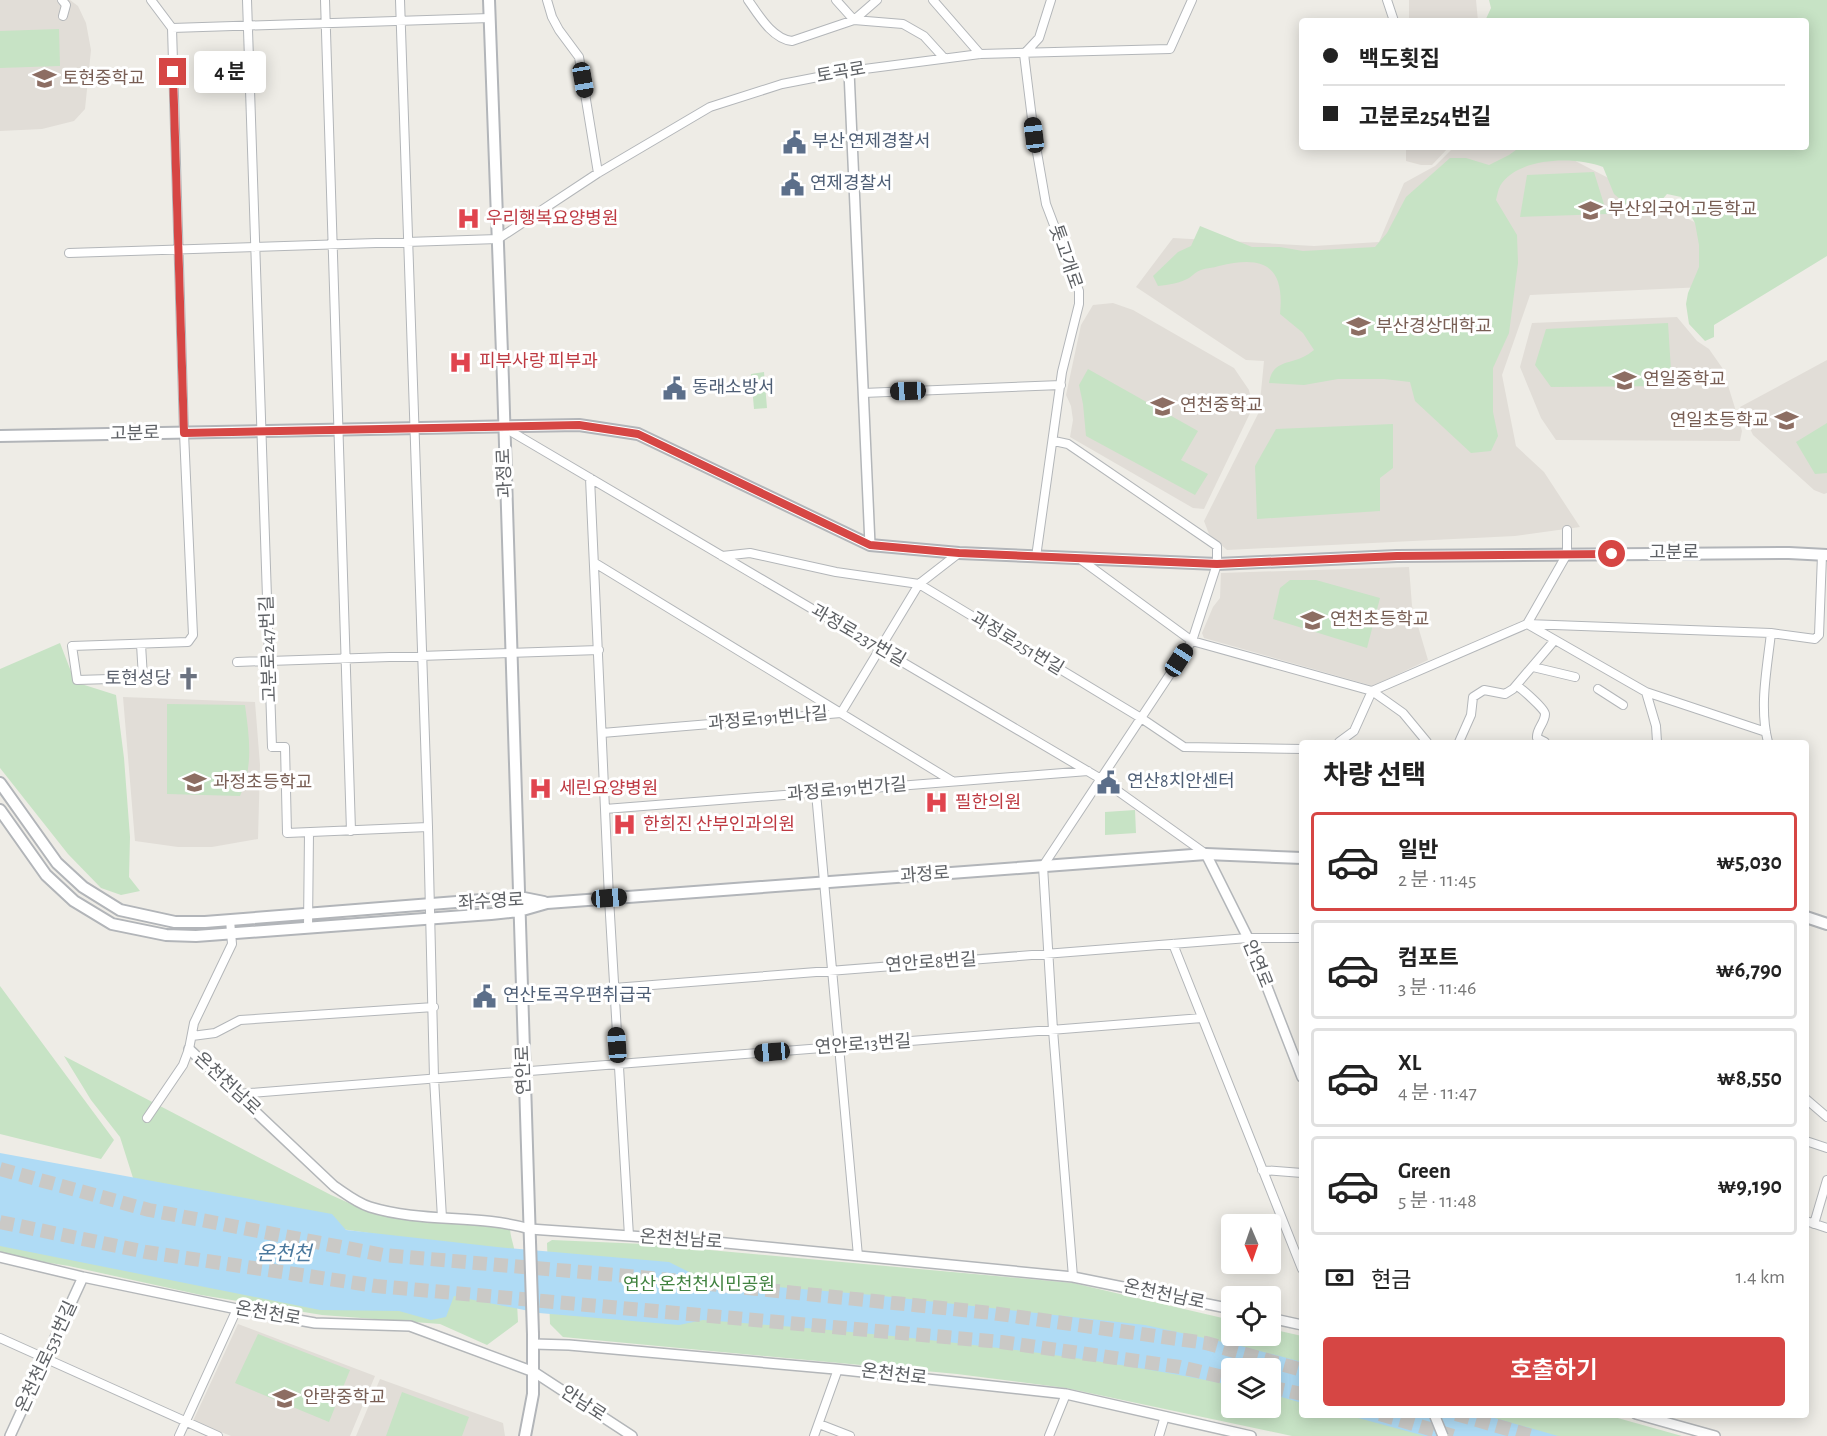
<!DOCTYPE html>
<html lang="ko">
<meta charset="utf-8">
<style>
:root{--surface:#fff;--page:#f2f2f2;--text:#222;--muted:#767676;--line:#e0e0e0;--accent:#d64644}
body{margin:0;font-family:"Alegreya Sans","Noto Sans KR",sans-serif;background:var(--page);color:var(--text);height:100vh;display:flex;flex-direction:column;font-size:22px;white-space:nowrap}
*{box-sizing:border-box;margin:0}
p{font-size:20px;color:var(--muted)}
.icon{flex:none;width:33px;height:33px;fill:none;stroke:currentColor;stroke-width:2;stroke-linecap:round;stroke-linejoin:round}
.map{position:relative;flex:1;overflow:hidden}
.side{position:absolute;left:1299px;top:740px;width:510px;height:678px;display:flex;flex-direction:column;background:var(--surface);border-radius:6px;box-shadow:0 3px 15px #0003}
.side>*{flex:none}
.top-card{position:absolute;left:1299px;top:18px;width:510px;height:132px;border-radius:6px;box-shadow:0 3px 15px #0003;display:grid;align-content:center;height:132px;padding:0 24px;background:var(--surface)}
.needle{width:39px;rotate:178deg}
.fabs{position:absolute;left:1221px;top:1214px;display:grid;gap:12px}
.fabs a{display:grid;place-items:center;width:60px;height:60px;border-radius:6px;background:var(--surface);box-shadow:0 3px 15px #0003;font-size:30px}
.end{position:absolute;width:27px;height:27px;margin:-14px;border:8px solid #d64644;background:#fff;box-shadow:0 0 0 3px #fff}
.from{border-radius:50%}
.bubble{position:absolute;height:42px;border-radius:6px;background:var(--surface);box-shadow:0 3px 15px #0003;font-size:20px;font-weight:600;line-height:42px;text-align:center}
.car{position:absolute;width:18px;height:36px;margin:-18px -9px;border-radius:8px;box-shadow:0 0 4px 2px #0007;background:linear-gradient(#222 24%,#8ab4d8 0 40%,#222 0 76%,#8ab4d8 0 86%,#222 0)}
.top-card b{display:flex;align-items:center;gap:21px;height:57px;font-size:22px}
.top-card b+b{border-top:2px solid var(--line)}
.top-card i{width:15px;height:15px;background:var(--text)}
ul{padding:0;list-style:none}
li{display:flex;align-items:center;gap:18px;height:99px;margin:0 12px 9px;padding:0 12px;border:3px solid var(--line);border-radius:6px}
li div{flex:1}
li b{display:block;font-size:22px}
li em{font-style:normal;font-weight:600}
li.on{border-color:var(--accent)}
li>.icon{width:54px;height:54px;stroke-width:1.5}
h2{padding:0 24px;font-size:27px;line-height:72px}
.pay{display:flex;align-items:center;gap:15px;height:66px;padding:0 24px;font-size:22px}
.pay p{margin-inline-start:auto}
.button{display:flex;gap:12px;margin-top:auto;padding:12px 24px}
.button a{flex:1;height:69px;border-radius:6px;background:var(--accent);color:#fff;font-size:24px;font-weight:600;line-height:69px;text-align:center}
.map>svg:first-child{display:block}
.education{fill:#e1ddd7}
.green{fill:#c7e3c5;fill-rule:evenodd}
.water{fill:#afdbf5}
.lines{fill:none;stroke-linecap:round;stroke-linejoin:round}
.trunk-tunnel{stroke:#cac9c6;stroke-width:14;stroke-dasharray:14 7;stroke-linecap:butt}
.minor-casing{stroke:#b3b6b9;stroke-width:10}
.tertiary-casing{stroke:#b3b6b9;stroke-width:12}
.secondary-casing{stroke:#b2b5b9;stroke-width:14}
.minor{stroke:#fff;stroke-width:8}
.tertiary{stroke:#fff;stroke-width:9}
.secondary{stroke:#fff;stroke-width:10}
.tertiary-bridge-casing{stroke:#b3b6b9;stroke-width:12;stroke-linecap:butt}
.secondary-bridge-casing{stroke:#b2b5b9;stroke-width:14;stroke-linecap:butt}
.tertiary-bridge{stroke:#fff;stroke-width:9}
.secondary-bridge{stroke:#fff;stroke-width:10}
.route{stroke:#d64644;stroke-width:8}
.labels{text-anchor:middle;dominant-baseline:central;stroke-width:6;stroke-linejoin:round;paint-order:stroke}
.street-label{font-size:18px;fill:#5e6165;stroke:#fff}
.education-label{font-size:18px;fill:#785e54;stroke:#fff;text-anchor:start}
.service-label{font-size:18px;fill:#4e5e75;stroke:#fff;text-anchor:start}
.health-label{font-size:18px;fill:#be3a42;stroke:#fff;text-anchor:start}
.worship-label{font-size:18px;fill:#5b616d;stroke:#fff;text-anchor:end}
.park-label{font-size:18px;fill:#418240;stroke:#fff}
.water-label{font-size:20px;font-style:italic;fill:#4a789d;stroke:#fff}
</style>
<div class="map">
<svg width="1827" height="1436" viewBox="0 0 1827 1436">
<rect width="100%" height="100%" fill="#eeece6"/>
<path class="education" d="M0,0h70l8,6 8,17 5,27 -6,59 -11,12 -32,8 -42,2z
M1409,0h67l2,21h-69z
M1406,147h43l-17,18h-11l-15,-4z
M1454,147h94l152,78 4,62 -174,8 -28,80 14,71 28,26 36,55 -65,9 -288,14 -18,-16 -5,-13 55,-109 5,-51 -18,-1 -110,-73 37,-49 141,8 65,-4 25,-59 31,-17z
M1113,303l20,7 101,58 15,22 4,17 -49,102 -11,-1 -123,-71 3,-17 -2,-14 -5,-11 15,-70 12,-20z
M1677,317l20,24 12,8 14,20 19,62 -2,10 -184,-1 -15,-22 -21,-51 12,-44z
M1827,360v133l-3,1 -10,-4 -61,-55 -13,-28z
M1409,567l3,39 16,54 -55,26 -169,-48 -2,-5 11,-26 7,-9 1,-25z
M123,697l132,5 5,63 -2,74 -46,8h-34l-43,-6z
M238,1324l137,52 -25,60h-119l-38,-15z
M380,1379l123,44 2,13h-149z"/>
<path class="green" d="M1489,0h338v256l-113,69v12l-9,4 -16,-17 -3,-20 2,-11 11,-26v-22l-4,-22 -14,-26 -14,-3 -13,15 -19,3 -21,-18 -11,-27c-28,-11 -86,-10 -103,19 -2,4 -3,10 -4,14l21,35 1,28 -9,70 -16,35v44l5,24 -7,15 -20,2 -56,-52 -5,-19 -26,-3h-46l-34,6 -35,-2c3,-21 18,-19 32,-25 5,-2 9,-5 13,-8l-11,-17 -23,-19c5,-49 -17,-59 -61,-48 -6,2 -13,2 -18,4 -4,1 -8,5 -12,8 -9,5 -20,7 -31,8l-5,-10 25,-24 13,-6 9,-20 52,21h28l23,4 72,-4 12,-14 19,-36 44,-39h16l23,7 20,-10 11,-8h286v-126h-321l6,-13z
M59,29l1,37 -60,2v-37z
M1594,172l13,42 -87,3 7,-42z
M1668,323l4,63 -121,1 -16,-22 11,-36z
M1088,369l110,62 -17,29 27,14 -13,21 -109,-59 -3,-32 -4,-19z
M764,372l3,36 -13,1 -3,-35z
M1827,423v50l-12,1 -19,-32z
M1393,424v44l-13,10v33l-123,8 -2,-53 21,-37z
M1290,580h26l64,18 -13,50 -94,-29 7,-31z
M60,643l15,39 41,13 8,63 6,79 -1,40 11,14 -19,4 -20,-7 -33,-34 -68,-86v-99z
M167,704l78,1c4,31 9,61 -5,91l-73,-2z
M1135,810l1,23 -31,2v-23z
M0,986l114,154 -13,19 -101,-25z
M64,1056l267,139 38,17 141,15c0,10 4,17 5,27l-375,-54 -20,-63 -29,-37z
M0,1235l452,55 65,13 1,19 -31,23 -47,-21 -118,-9 -121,-20 -132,-29 -69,-11z
M552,1240l92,4 429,39 158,37 1,15h38l1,-6 31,7v78l121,1 9,21h-140l-226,-48 -109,-14 -394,-37 -13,-13 -3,-81zM1232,1368h38v39h-38z
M258,1334l92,36 -21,52 -94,-39z
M402,1392l67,25 -7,19h-76z
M1451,1415h156l75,21h-223z"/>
<path class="water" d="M0,1153l332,61 14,16 151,17 172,15 38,19 166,14 272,30 96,21 61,16v41l-31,-9 -1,-26h-38l-1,17c-174,-35 -351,-52 -528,-65l-24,5 -140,-12 -85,-17 -8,21 -15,3 -32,-9 -79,-1 -320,-64z
M1347,1415h137l74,21h-133z"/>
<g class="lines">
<path class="trunk-tunnel" d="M0,1169l149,41 234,45 257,22 352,36 214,30 96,27
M0,1222l146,30 230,34 625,56 179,25 52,12
M1270,1387l32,7
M1380,1414l73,22
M1456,1414l76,22"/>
<defs>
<path id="minor" d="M62,0l4,5 -3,11
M247,0l25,747h13l2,86 141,-6
M325,0l26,831
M400,0l28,827 6,251 8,140
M547,0l5,17 7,13 20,27 19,116
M748,0c10,14 24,39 44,41l62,-21 23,-20
M836,0l18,20 49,4 21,12 20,22
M933,0l47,54
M1387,0l7,21
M172,28l318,-10
M69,253l429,-14 100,-66 112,-66 72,-23 67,-13 131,-17 190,-5 22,-49
M863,393l198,-8
M505,428l596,351 105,75
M1054,441l14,3 149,102v18l-25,77 -149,225 10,164 20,247
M590,478l19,420 20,338
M722,556l28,-3 86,19 83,12 222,134 43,29 118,2
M1036,557l26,-185 17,-68v-13l-33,-87 -12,-69 -10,-81 15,-16 12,-38
M1080,559l112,82 180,50 31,22 24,29
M595,563l357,218
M1527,624l244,9 44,6 4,-4 3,-80
M1529,625l117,67 120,40
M141,644l2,34 -66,2 -5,-34 116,-4 5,-7 -9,-202 -12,-405 -21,-28
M237,662l362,-12
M1533,667l42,10
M1517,686c5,3 28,23 28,28 0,9 -9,15 -8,24l8,4
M1598,689l25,16
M1646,692l10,34 1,16
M602,733l239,-20 78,-129 40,-31
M1339,742l15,-11 18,-40 155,-67 40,-70v-24
M1459,742l12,-27 2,-18 11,-7 21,4 8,-5 41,-48
M1768,742c-9,-35 -1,-73 3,-109
M816,793l42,463
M605,809l483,-38
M308,927l1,-94
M1173,944l129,325
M614,988l634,-50h54
M192,1036l23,-3 25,-13 194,-13
M237,1094l965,-76
M1806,1099l21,18
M147,1118l36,-53 6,-16 5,-26 38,-79 -2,-24
M1806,1141l21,7
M1262,1170l40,3
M1806,1221l21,7
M1814,1224l13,-44
M0,1338l218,98
M819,1424l31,12
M179,1436l58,-127
M814,1436l24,-67
M1049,1436l17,-42
M1159,1436l6,-20"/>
<path id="tertiary" d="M849,71l21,474
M1206,854l42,84 54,139
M189,1049l145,137c12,8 23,17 36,21 52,16 108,7 160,22l186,13 357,35 159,32
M0,1257l83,20 154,32 78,14 95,3 124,46 98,64
M1270,1318l32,7
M533,1344l36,1 266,24 231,25 185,42
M1636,1414l79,22
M10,1436l73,-159"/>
<path id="secondary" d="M489,0l14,381 27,861
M0,436l579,-11 59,9 232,111 89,8 258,11 180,-8 392,-3 38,2
M0,783l57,80 26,24 37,23 55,12h30l314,-25 25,5
M0,810l46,65 28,26 38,23 54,11 30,1 295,-22 28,-3 28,-8 659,-49 96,4
M1806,917l21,7
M525,1436l8,-42v-60"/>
</defs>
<use href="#minor" class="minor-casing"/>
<use href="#tertiary" class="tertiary-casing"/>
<use href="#secondary" class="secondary-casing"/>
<use href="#minor" class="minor"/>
<use href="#tertiary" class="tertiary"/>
<use href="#secondary" class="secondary"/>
<defs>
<path id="tertiary-bridge" d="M1434,1414l9,22"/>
<path id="secondary-bridge" d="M530,1242l3,92"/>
</defs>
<use href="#tertiary-bridge" class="tertiary-bridge-casing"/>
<use href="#secondary-bridge" class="secondary-bridge-casing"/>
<use href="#tertiary-bridge" class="tertiary-bridge"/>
<use href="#secondary-bridge" class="secondary-bridge"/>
</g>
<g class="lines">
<path class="route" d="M173,72l11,361 395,-8 59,9 232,111 89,8 258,11 180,-8 215,-2"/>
</g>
<defs>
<symbol id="school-bare" viewBox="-9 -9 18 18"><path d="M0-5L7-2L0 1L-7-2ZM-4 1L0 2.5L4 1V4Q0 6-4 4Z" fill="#8d6e63" stroke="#fff" stroke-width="2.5" paint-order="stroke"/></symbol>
<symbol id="civic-bare" viewBox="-9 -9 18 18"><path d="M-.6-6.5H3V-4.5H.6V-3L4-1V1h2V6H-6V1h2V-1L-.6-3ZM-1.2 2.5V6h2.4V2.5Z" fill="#5c6f8a" stroke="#fff" stroke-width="2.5" paint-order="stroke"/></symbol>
<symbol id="hospital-bare" viewBox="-9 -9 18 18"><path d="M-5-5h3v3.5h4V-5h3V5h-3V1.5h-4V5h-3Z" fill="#e0444e" stroke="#fff" stroke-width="2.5" paint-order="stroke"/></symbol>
<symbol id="university-bare" viewBox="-9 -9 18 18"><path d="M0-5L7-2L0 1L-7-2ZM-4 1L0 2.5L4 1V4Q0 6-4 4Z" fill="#8d6e63" stroke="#fff" stroke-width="2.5" paint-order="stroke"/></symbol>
<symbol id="church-bare" viewBox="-9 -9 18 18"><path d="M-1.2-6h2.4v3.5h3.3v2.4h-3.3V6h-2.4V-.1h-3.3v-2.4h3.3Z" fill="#6b7280" stroke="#fff" stroke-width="2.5" paint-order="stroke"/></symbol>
</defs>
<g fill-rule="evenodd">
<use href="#school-bare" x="28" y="62" width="33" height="33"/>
<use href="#civic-bare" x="778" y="126" width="33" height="33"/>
<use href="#civic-bare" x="776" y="168" width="33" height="33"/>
<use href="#school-bare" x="1574" y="194" width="33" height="33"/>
<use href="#hospital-bare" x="452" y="202" width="33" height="33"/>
<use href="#university-bare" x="1342" y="310" width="33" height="33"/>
<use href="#hospital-bare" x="444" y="346" width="33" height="33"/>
<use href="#school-bare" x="1608" y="364" width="33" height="33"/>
<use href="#civic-bare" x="658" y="372" width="33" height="33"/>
<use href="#school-bare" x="1146" y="390" width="33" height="33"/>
<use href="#school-bare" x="1770" y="404" width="33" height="33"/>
<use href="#school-bare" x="1296" y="604" width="33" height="33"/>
<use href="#church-bare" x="172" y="662" width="33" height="33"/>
<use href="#civic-bare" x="1092" y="766" width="33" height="33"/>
<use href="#school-bare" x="178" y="766" width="33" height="33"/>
<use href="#hospital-bare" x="524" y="772" width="33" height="33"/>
<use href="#hospital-bare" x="920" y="786" width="33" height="33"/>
<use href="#hospital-bare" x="608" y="808" width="33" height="33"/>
<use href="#civic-bare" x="468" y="980" width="33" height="33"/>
<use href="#school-bare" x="268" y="1382" width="33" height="33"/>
</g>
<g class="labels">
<g class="street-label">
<text transform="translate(841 73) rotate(-10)">토곡로</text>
<text transform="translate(1065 257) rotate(71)">톳고개로</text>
<text transform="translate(135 434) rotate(-1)">고분로</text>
<text transform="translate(505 473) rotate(-92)">과정로</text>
<text x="1674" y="553">고분로</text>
<text transform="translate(858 636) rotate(30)">과정로237번길</text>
<text transform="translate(1017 644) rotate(31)">과정로251번길</text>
<text transform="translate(269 649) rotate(-92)">고분로247번길</text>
<text transform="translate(768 719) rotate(-5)">과정로191번나길</text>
<text transform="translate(847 790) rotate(-5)">과정로191번가길</text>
<text transform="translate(925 875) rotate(-4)">과정로</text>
<text transform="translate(491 902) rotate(-3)">좌수영로</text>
<text transform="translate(931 963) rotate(-4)">연안로8번길</text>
<text transform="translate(1257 964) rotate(68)">안연로</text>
<text transform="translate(863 1045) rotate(-4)">연안로13번길</text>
<text transform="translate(524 1070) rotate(-92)">연안로</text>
<text transform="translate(227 1084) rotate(43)">온천천남로</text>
<text transform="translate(681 1240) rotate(4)">온천천남로</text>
<text transform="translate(1164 1295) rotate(12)">온천천남로</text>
<text transform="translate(268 1314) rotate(10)">온천천로</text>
<text transform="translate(47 1357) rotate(-65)">온천천로531번길</text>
<text transform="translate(894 1375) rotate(7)">온천천로</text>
<text transform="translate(583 1404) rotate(33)">안남로</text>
</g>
<g class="education-label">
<text x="62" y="79">토현중학교</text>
<text x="1608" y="210">부산외국어고등학교</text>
<text x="1376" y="327">부산경상대학교</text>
<text x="1643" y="380">연일중학교</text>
<text x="1180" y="406">연천중학교</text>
<text x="1769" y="421" text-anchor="end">연일초등학교</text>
<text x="1330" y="620">연천초등학교</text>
<text x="213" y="783">과정초등학교</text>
<text x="303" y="1398">안락중학교</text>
</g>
<g class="service-label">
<text x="812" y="142">부산 연제경찰서</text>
<text x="810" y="184">연제경찰서</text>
<text x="692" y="388">동래소방서</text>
<text x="1127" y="782">연산8치안센터</text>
<text x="503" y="996">연산토곡우편취급국</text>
</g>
<g class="health-label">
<text x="486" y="219">우리행복요양병원</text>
<text x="479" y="362">피부사랑 피부과</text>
<text x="559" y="789">세린요양병원</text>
<text x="955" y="803">필한의원</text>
<text x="643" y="825">한희진 산부인과의원</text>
</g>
<g class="worship-label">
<text x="171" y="679">토현성당</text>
</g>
<g class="park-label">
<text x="699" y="1285">연산 온천천시민공원</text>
</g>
<g class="water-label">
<text x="284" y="1254">온천천</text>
</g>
</g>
</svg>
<div class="fabs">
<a><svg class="needle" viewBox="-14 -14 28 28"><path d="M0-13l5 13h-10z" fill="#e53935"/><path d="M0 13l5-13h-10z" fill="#767676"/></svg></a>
<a><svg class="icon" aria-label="locate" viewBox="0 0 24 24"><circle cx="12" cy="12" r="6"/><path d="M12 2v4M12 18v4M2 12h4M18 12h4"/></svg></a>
<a><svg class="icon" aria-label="layers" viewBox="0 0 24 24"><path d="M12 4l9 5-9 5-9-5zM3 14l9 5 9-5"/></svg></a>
</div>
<i class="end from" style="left:1612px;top:554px"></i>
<i class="end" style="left:173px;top:72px"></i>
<div class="bubble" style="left:194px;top:51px;width:72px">4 분</div>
<i class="car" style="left:583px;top:80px;rotate:170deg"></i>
<i class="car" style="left:1034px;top:135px;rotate:353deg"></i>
<i class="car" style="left:908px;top:391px;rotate:268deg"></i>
<i class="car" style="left:1179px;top:660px;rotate:33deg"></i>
<i class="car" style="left:609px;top:898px;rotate:86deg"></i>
<i class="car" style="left:617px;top:1045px;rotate:356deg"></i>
<i class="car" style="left:772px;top:1052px;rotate:265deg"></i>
<div class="top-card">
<b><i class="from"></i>백도횟집</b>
<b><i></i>고분로254번길</b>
</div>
<section class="side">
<h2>차량 선택</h2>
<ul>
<li class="on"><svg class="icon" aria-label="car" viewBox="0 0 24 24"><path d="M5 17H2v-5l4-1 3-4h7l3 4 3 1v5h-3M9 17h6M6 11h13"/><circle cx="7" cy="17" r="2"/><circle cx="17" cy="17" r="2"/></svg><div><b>일반</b><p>2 분 · 11:45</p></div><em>₩5,030</em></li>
<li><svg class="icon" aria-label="car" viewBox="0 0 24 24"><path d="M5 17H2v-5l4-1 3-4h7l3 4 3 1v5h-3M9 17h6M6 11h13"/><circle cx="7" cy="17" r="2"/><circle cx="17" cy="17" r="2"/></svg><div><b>컴포트</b><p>3 분 · 11:46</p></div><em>₩6,790</em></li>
<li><svg class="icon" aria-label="car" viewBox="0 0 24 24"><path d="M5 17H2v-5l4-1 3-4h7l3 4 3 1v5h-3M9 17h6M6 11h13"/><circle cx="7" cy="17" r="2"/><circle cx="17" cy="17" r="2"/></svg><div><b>XL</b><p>4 분 · 11:47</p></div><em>₩8,550</em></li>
<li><svg class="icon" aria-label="car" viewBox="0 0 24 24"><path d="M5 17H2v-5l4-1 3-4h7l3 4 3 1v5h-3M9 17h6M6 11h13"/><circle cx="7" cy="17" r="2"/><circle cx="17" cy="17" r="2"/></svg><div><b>Green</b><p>5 분 · 11:48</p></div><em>₩9,190</em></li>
</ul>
<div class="pay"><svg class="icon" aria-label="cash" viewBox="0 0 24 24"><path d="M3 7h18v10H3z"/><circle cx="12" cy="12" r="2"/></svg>현금<p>1.4 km</p></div>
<div class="button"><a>호출하기</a></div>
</section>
</div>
